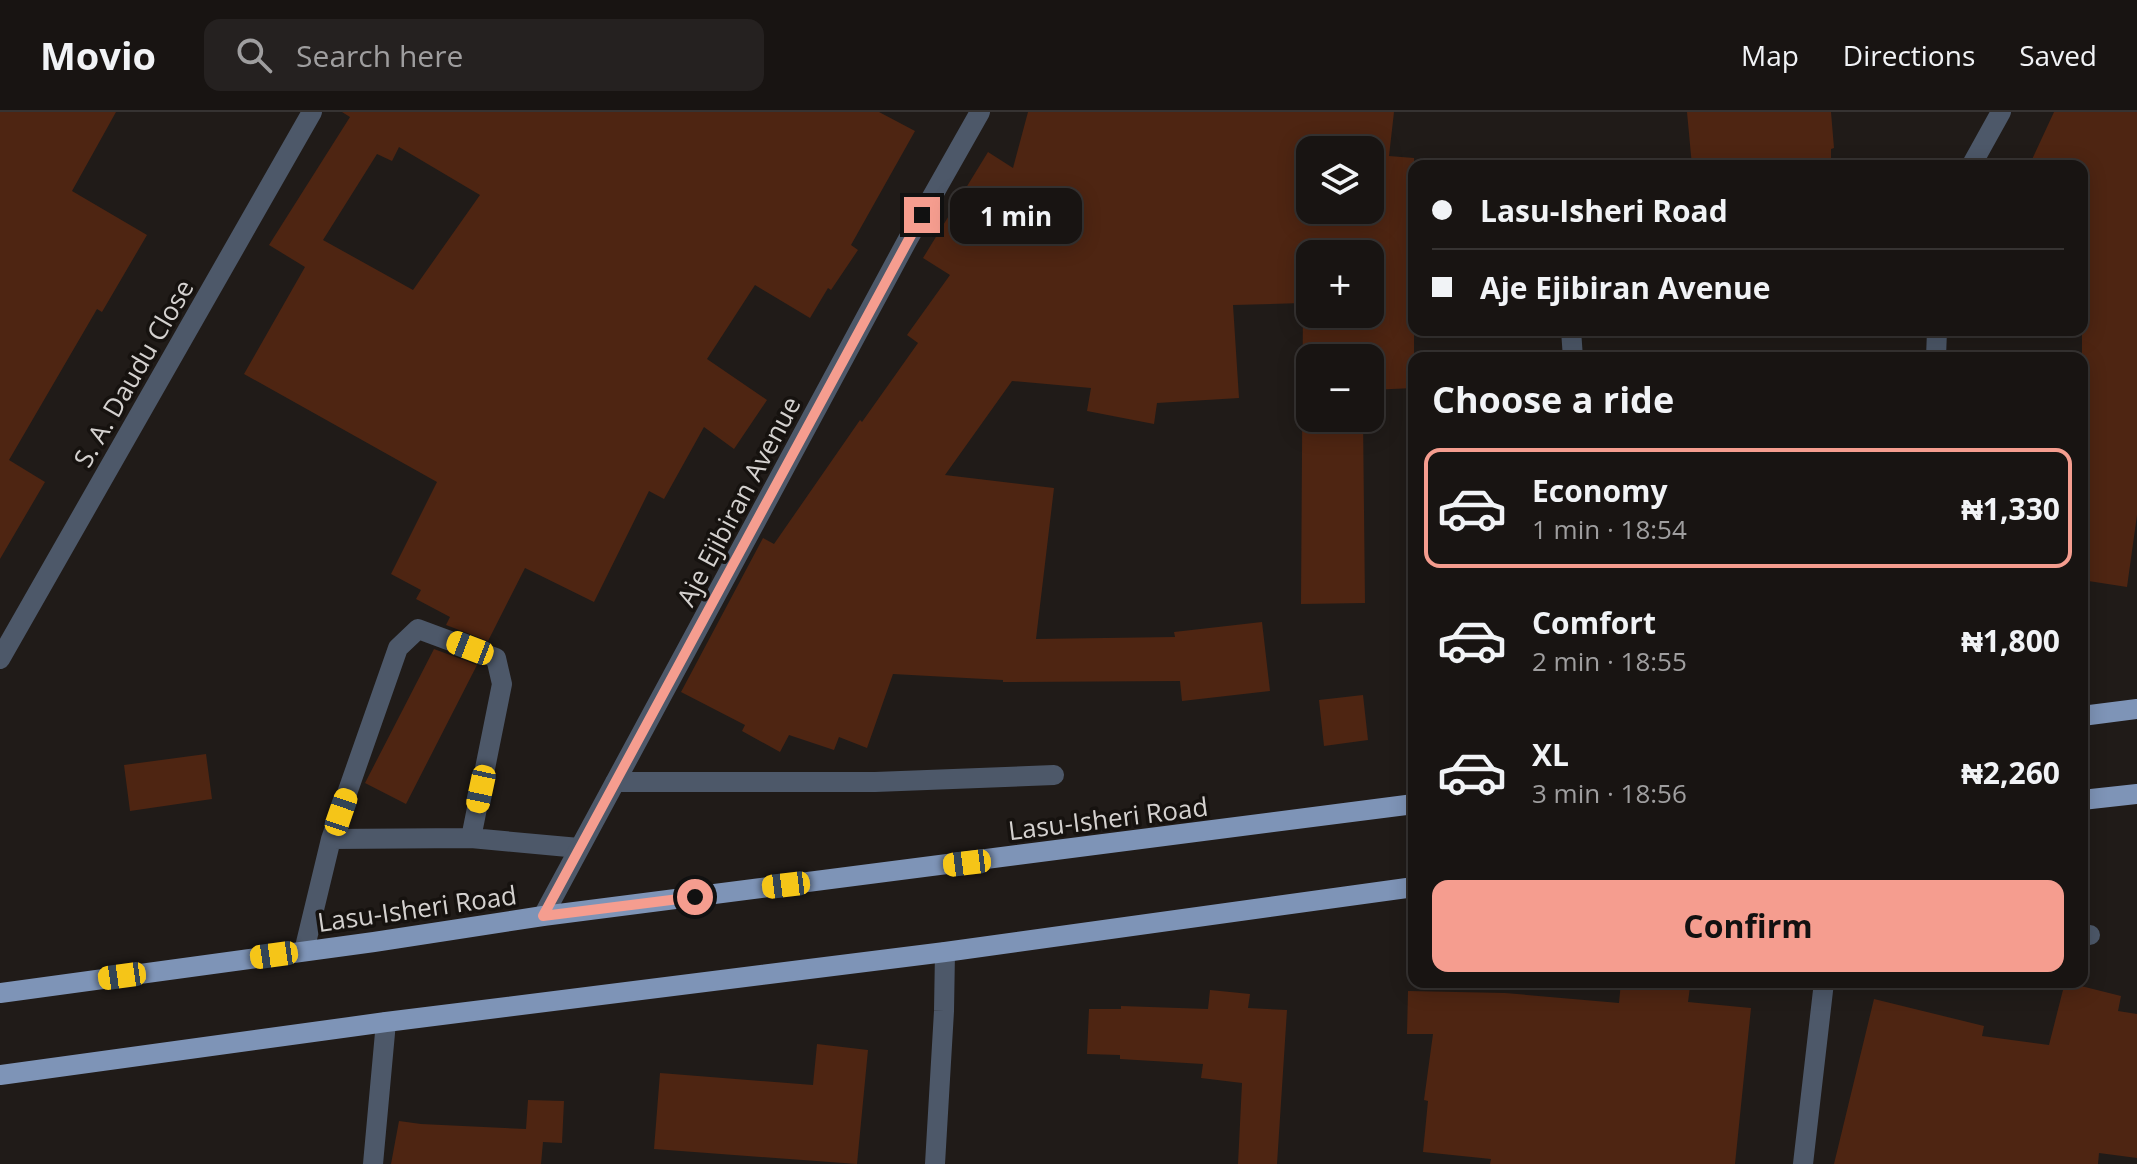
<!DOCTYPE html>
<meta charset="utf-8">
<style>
:root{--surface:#181412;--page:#252120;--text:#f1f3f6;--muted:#9f9e9f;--line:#363332;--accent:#f59d8f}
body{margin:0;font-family:"Open Sans",sans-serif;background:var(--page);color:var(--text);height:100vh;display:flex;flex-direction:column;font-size:30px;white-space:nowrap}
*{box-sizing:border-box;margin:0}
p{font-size:26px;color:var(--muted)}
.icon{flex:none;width:44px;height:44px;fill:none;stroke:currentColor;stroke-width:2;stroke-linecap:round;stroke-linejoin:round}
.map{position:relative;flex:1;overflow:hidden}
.panel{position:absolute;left:1408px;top:240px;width:680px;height:636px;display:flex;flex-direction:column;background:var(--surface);border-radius:16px;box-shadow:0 4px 20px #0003,0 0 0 2px var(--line)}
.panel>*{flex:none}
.top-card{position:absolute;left:1408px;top:48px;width:680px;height:176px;border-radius:16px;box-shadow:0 4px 20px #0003,0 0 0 2px var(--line);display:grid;align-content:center;height:176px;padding:0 24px;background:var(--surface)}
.fabs{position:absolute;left:1296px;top:24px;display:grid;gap:16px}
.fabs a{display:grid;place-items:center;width:88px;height:88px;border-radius:16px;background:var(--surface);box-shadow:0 4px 20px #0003,0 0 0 2px var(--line);font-size:40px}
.end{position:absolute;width:36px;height:36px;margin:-18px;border:10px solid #f59d8f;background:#111;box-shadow:0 0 0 4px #111}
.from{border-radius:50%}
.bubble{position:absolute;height:56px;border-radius:16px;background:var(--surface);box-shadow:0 4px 20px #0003,0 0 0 2px var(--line);font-size:26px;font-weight:700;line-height:56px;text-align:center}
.car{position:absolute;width:24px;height:48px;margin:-24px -12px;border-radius:10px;box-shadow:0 0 6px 2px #0007;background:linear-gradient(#f5c518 24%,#345 0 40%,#f5c518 0 76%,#345 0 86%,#f5c518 0)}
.top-card b{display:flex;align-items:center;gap:28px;height:76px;font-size:30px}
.top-card b+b{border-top:2px solid var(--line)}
.top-card i{width:20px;height:20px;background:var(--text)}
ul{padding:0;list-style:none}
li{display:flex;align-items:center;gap:24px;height:120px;margin:0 16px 12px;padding:0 8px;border:4px solid transparent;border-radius:16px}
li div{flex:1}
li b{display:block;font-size:30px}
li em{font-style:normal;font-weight:700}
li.current{border-color:var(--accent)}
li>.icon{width:72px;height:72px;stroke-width:1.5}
h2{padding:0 24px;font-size:36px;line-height:96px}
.cta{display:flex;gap:16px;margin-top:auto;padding:16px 24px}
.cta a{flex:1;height:92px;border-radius:16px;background:var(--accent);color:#111;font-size:32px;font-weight:700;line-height:92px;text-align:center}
header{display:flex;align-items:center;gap:48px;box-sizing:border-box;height:112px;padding:0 40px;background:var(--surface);border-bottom:2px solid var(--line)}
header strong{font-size:38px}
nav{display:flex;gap:44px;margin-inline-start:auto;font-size:28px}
.search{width:560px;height:72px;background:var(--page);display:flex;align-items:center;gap:20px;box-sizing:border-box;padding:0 28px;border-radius:16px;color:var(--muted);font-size:30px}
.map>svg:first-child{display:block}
.building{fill:#4e2512;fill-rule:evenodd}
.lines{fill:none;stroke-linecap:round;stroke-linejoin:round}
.service{stroke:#4d5869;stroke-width:20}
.minor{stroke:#4d5869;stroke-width:20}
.primary{stroke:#7e94b7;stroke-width:20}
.route{stroke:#f59d8f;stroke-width:10}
.labels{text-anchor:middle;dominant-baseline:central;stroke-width:7;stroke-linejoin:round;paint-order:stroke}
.street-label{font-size:26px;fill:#d4d1cf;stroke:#16120f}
</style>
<header>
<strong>Movio</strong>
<div class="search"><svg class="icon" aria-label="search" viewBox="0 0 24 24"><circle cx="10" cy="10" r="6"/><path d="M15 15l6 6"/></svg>Search here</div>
<nav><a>Map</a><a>Directions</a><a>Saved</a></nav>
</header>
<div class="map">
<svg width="2137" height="1052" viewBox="0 0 2137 1052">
<rect width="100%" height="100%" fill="#201b18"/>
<path class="building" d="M0,0h116l-44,79 75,44 -45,77 -5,-3 -88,151 36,22 -45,77z
M342,0h537l36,19 -64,114 7,5 -27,40 -3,-2 -18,30 -55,-33 -48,74 60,41 -33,49 -30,-22 -40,72 -15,-8 -55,111 -69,-34 -37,73 -42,-16 4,-8 -34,-18 5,-9 -30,-16 46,-92 -193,-108 61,-107 -36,-22 81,-128zM399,35l81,48 -67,95 -90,-50 54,-86 15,7z
M1028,0h366l-5,44 25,2v230l-44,2v-32h-60v60h53l2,185 -64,1 2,-301 -70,2 6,93 -82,5 -3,21 -67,-13 4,-23 -79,-7 -67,94 109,13 -18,151 139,-2 -1,-5 88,-10 8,69 -88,10 -2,-20 -177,1v-2l-110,-6 -26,74 -28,-11 -5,13 -45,-15 -9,17 -38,-21 3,-6 -64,-33 82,-154 11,6 86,-124 2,2 56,-79 -11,-8 43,-60 -27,-17 65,-106 25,16zM1310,38h60v60h-60zM1310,142h60v60h-60z
M1687,0h144l3,36 -3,1v17h-139z
M2054,0h83v403l-10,72 -45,-7v-414h-53z
M434,537l43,16 -71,139 -41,-21z
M1363,583l5,45 -44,6 -5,-46z
M206,642l6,45 -82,12 -6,-46z
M1621,870h38l31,5 -2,15 63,6 -16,156h-245l1,-5 -68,-7 5,-51 -4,-1 9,-66h-26l1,-43 97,2 114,10z
M2065,870l56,14 -3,15 19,3v144l-38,-5 -1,11h-264l40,-165 110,27 -2,10 67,9z
M1210,878l40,4 -2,14 39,2 -10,154h-39l4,-81 -41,-5 2,-14 -83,-5v-4l-33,-1 2,-45h32v-3l87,3z
M817,932l51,6 -11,114 -203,-15 6,-76 153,12z
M528,988l36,1 -2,42 -19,-1 -2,22h-150l8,-43 22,3 105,5z"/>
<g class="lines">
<path class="service" d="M331,727l140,-1 108,10
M2082,823h8
M304,839l27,-112 67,-191 20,-19 78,29 6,26 -31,154"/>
<path class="minor" d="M1971,54l30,-54
M1571,218l2,28
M1936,246l1,-28
M0,547l312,-547
M615,670h260l179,-7
M543,804l364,-675 73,-129
M373,1052l13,-142
M935,1052l9,-153 1,-59
M1803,1052l21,-182"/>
<path class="primary" d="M2082,604l55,-7
M2082,688l55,-6
M0,881l374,-51 169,-26 871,-112
M0,963l386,-53 559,-70 469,-65"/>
</g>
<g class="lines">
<path class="route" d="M695,785l-152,19 379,-701"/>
</g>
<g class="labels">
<g class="street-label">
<text transform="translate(133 261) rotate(-60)">S. A. Daudu Close</text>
<text transform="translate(738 389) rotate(-62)">Aje Ejibiran Avenue</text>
<text transform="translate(1108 706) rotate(-7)">Lasu-Isheri Road</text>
<text transform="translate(417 796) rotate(-8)">Lasu-Isheri Road</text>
</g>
</g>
</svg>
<div class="fabs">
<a><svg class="icon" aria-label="layers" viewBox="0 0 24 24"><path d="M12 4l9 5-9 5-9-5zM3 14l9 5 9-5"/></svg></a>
<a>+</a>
<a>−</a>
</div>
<i class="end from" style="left:695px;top:785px"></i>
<i class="end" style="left:922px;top:103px"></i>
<div class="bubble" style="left:950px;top:76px;width:132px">1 min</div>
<i class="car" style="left:470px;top:536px;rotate:291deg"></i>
<i class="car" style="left:481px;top:677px;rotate:192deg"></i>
<i class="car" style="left:341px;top:700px;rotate:19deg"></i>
<i class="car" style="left:967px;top:751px;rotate:263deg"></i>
<i class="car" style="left:786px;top:773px;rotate:263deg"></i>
<i class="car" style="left:274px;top:843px;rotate:262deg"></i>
<i class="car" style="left:122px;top:864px;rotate:262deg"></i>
<div class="top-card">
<b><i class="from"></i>Lasu-Isheri Road</b>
<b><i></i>Aje Ejibiran Avenue</b>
</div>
<section class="panel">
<h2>Choose a ride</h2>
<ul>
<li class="current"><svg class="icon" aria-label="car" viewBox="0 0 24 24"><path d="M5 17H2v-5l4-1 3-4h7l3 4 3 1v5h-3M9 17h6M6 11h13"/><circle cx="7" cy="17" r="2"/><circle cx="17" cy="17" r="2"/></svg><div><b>Economy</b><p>1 min · 18:54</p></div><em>₦1,330</em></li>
<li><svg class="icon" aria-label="car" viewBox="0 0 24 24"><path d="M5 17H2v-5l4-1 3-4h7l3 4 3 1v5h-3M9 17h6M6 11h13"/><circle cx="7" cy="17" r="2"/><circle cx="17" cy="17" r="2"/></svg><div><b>Comfort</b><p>2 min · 18:55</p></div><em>₦1,800</em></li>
<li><svg class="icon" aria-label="car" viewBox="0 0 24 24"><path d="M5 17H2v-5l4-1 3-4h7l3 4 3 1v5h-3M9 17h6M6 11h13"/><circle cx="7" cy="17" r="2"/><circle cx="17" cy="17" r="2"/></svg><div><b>XL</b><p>3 min · 18:56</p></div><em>₦2,260</em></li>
</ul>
<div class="cta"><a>Confirm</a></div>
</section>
</div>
